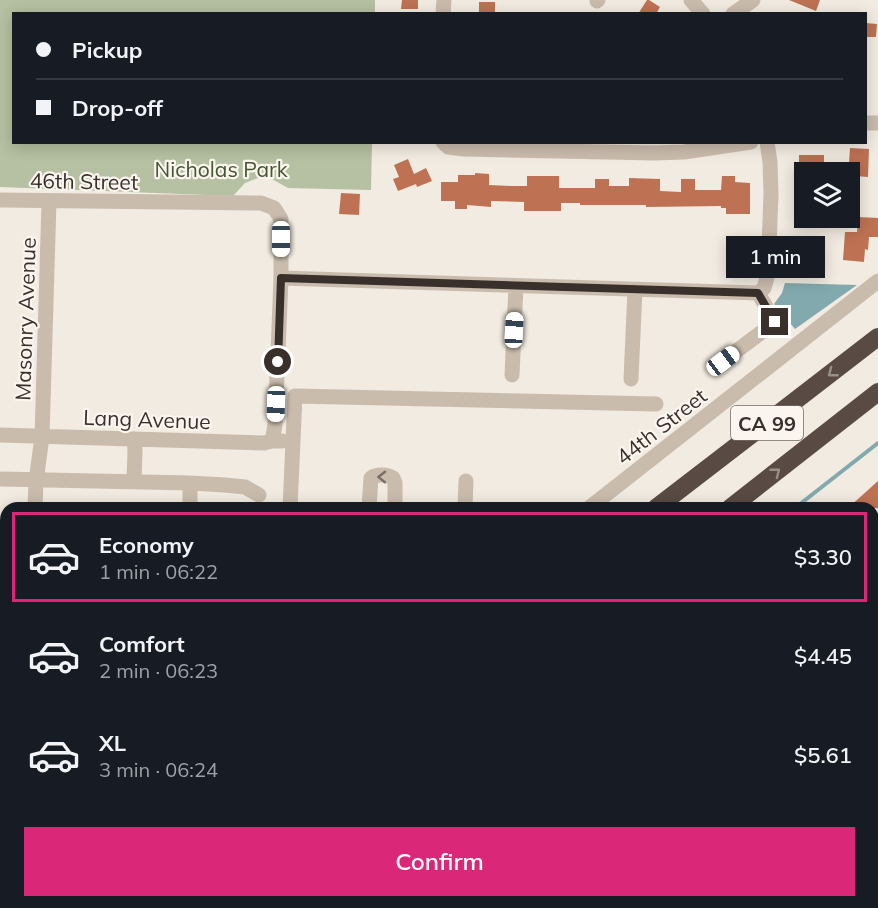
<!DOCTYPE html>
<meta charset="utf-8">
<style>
:root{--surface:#171b24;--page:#20242c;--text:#f1f3f6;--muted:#9ea1a6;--line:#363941;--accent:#db2777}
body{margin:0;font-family:Mulish,sans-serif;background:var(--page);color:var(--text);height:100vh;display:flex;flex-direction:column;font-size:22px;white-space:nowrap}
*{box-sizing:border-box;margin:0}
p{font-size:20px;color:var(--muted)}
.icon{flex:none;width:33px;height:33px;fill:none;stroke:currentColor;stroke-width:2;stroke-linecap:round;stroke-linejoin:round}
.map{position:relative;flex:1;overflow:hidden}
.panel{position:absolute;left:0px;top:502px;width:879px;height:406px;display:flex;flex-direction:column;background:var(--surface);border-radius:18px 18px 0 0;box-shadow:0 3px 15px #0003}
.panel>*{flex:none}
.top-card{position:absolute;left:12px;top:12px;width:855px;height:132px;border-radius:0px;box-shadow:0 3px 15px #0003;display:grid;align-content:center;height:132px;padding:0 24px;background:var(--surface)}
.buttons{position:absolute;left:794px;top:162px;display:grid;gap:12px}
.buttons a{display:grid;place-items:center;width:66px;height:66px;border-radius:0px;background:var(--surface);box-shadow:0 3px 15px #0003;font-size:30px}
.end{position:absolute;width:27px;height:27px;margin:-14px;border:8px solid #39302c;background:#fff;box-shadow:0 0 0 3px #fff}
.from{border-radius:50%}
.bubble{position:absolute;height:42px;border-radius:0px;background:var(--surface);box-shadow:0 3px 15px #0003;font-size:20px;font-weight:600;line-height:42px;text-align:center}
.car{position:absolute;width:18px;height:36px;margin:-18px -9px;border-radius:8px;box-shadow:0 0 4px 2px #0007;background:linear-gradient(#fff 24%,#345 0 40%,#fff 0 76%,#345 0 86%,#fff 0)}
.top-card b{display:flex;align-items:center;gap:21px;height:57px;font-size:22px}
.top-card b+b{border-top:2px solid var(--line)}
.top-card i{width:15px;height:15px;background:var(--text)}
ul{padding:10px 0 0;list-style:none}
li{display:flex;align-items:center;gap:18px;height:90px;margin:0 12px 9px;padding:0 12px;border:3px solid transparent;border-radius:0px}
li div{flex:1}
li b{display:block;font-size:22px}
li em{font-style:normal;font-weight:600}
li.on{border-color:var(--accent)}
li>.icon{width:54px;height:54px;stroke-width:1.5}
.action{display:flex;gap:12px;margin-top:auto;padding:12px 24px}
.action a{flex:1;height:69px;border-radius:0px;background:var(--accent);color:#fff;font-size:24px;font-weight:600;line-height:69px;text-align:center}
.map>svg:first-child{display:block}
.green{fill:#b5c1a2}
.water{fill:#82aaae}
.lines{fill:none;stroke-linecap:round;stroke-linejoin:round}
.stream{stroke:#82aaae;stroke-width:4}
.building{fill:#be7253}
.minor{stroke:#cabcad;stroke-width:15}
.highway{stroke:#594b43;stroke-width:18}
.oneway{stroke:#998f87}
.oneway2{stroke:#7a6f66}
.route{stroke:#39302c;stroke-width:8}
.labels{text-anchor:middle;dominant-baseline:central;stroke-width:4.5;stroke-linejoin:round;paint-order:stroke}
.shield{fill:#faf5ee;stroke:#736b66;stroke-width:1.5}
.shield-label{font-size:20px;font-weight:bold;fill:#39302c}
.park-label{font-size:21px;fill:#465631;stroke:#faf5ee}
.street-label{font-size:21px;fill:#39302c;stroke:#faf5ee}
</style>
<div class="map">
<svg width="878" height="908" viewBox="0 0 878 908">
<rect width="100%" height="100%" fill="#f2ebe1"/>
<path class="green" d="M0,0h375v14h-361v128l358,1 -1,47 -83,-2 -18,-10h-12l-13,5 -12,13 -233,-9z"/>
<path class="water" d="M785,283l72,2 -62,44 -21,-25 8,-11z"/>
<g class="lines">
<path class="stream" d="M795,508l83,-65
M280,908l7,-5"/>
</g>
<path class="building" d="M402,0h16v9h-17z
M647,0h2l11,7 -4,7h-18z
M789,0h31l-4,11z
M479,2h16v12h-16z
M866,23l11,1 -1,13h-10z
M850,148l19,1 -1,28 -13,-1 1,-13h-7z
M799,155h25v17h-25z
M408,159l6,15 12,-6 6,13 -15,6 -1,-3 -18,7 -5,-12 6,-2 -5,-12z
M475,173l14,1v11l23,1h15v-10h32v12h36v-9h14v7h20v-8l31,1v12l21,1v-13h14v11h26l1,-14h13v6l15,1v31h-24v-6h-5v-2l-75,1v-2h-66v-2h-19v8h-37v-9l-33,-1v6l-24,-2v4h-12v-8h-14v-19h17v-7h17z
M341,193l19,1 -1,21 -20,-1z
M858,217l20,1v19h-9l-1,13 -3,-1 -1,13 -21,-2 2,-28h12z
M878,481v27h-30z"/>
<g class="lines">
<path class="minor" d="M691,0l12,14
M597,1l1,-1
M443,14l1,-14
M733,14l20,-14
M866,123h12
M443,142l5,5 16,2 190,4 30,-1 67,-10
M0,200l261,3 13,5 7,11v59l-6,147 -3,16
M281,278l477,15 6,-5 4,-14 3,-80 -1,-32 -3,-20
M723,361l52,-39 -17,-29
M512,375l4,-89
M631,379l4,-89
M0,435l264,8 8,-2h10
M134,439l1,11 -1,32
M0,479l190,4 35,2 20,2 14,8
M35,508l1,-27 6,-44 7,-235
M190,508v-25
M290,508l5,-112 361,8
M369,508l2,-30c5,-4 16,-4 22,0l2,5v25
M465,508l1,-27
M589,508l289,-227
M0,650h6
M0,687h6
M0,752h6
M0,840h6
M669,903l144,5
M58,908l10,-5
M443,908l15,-5
M538,908v-5"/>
<path class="highway" d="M656,508l222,-171
M730,508l148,-116
M143,908l6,-5
M219,908l7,-5"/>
</g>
<defs><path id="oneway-chevron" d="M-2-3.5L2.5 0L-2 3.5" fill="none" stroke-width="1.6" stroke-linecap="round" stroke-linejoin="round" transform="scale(1.5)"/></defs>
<g class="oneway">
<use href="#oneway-chevron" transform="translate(832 373) rotate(142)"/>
<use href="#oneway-chevron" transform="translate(776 472) rotate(-38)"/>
</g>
<use class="oneway2" href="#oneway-chevron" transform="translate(382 477) rotate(-179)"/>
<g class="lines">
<path class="route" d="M278,362l3,-84 477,15 17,29"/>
</g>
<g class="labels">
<rect class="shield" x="731" y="406" width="72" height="34" rx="4.5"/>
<g class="shield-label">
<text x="767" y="423">CA 99</text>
</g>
<g class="park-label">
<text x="221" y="169">Nicholas Park</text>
</g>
<g class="street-label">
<text transform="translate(84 181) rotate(1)">46th Street</text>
<text transform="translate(25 319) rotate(-88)">Masonry Avenue</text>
<text transform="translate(147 419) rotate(2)">Lang Avenue</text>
<text transform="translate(661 426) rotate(-38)">44th Street</text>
</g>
</g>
</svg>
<div class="buttons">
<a><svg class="icon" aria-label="layers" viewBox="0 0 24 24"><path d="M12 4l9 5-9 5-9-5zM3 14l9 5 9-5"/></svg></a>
</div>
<i class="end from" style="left:278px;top:362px"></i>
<i class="end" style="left:775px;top:322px"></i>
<div class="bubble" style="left:726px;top:236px;width:99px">1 min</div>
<i class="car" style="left:281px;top:239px;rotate:180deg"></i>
<i class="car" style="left:514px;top:330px;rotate:3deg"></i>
<i class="car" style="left:723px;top:361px;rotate:53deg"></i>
<i class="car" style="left:276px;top:404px;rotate:182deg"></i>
<div class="top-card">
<b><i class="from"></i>Pickup</b>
<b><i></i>Drop-off</b>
</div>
<section class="panel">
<ul>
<li class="on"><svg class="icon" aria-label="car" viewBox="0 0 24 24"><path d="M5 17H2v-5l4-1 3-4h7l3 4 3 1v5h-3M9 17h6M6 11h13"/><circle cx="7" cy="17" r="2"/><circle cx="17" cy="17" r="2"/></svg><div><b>Economy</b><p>1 min · 06:22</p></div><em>$3.30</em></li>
<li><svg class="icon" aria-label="car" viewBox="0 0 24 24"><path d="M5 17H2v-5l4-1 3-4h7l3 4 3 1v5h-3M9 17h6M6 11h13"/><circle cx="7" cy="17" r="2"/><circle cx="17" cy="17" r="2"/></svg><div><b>Comfort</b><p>2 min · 06:23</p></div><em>$4.45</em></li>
<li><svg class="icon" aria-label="car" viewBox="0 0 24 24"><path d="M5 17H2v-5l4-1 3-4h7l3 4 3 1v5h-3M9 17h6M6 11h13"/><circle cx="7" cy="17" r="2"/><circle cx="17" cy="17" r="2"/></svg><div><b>XL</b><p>3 min · 06:24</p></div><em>$5.61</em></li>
</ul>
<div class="action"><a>Confirm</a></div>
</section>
</div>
